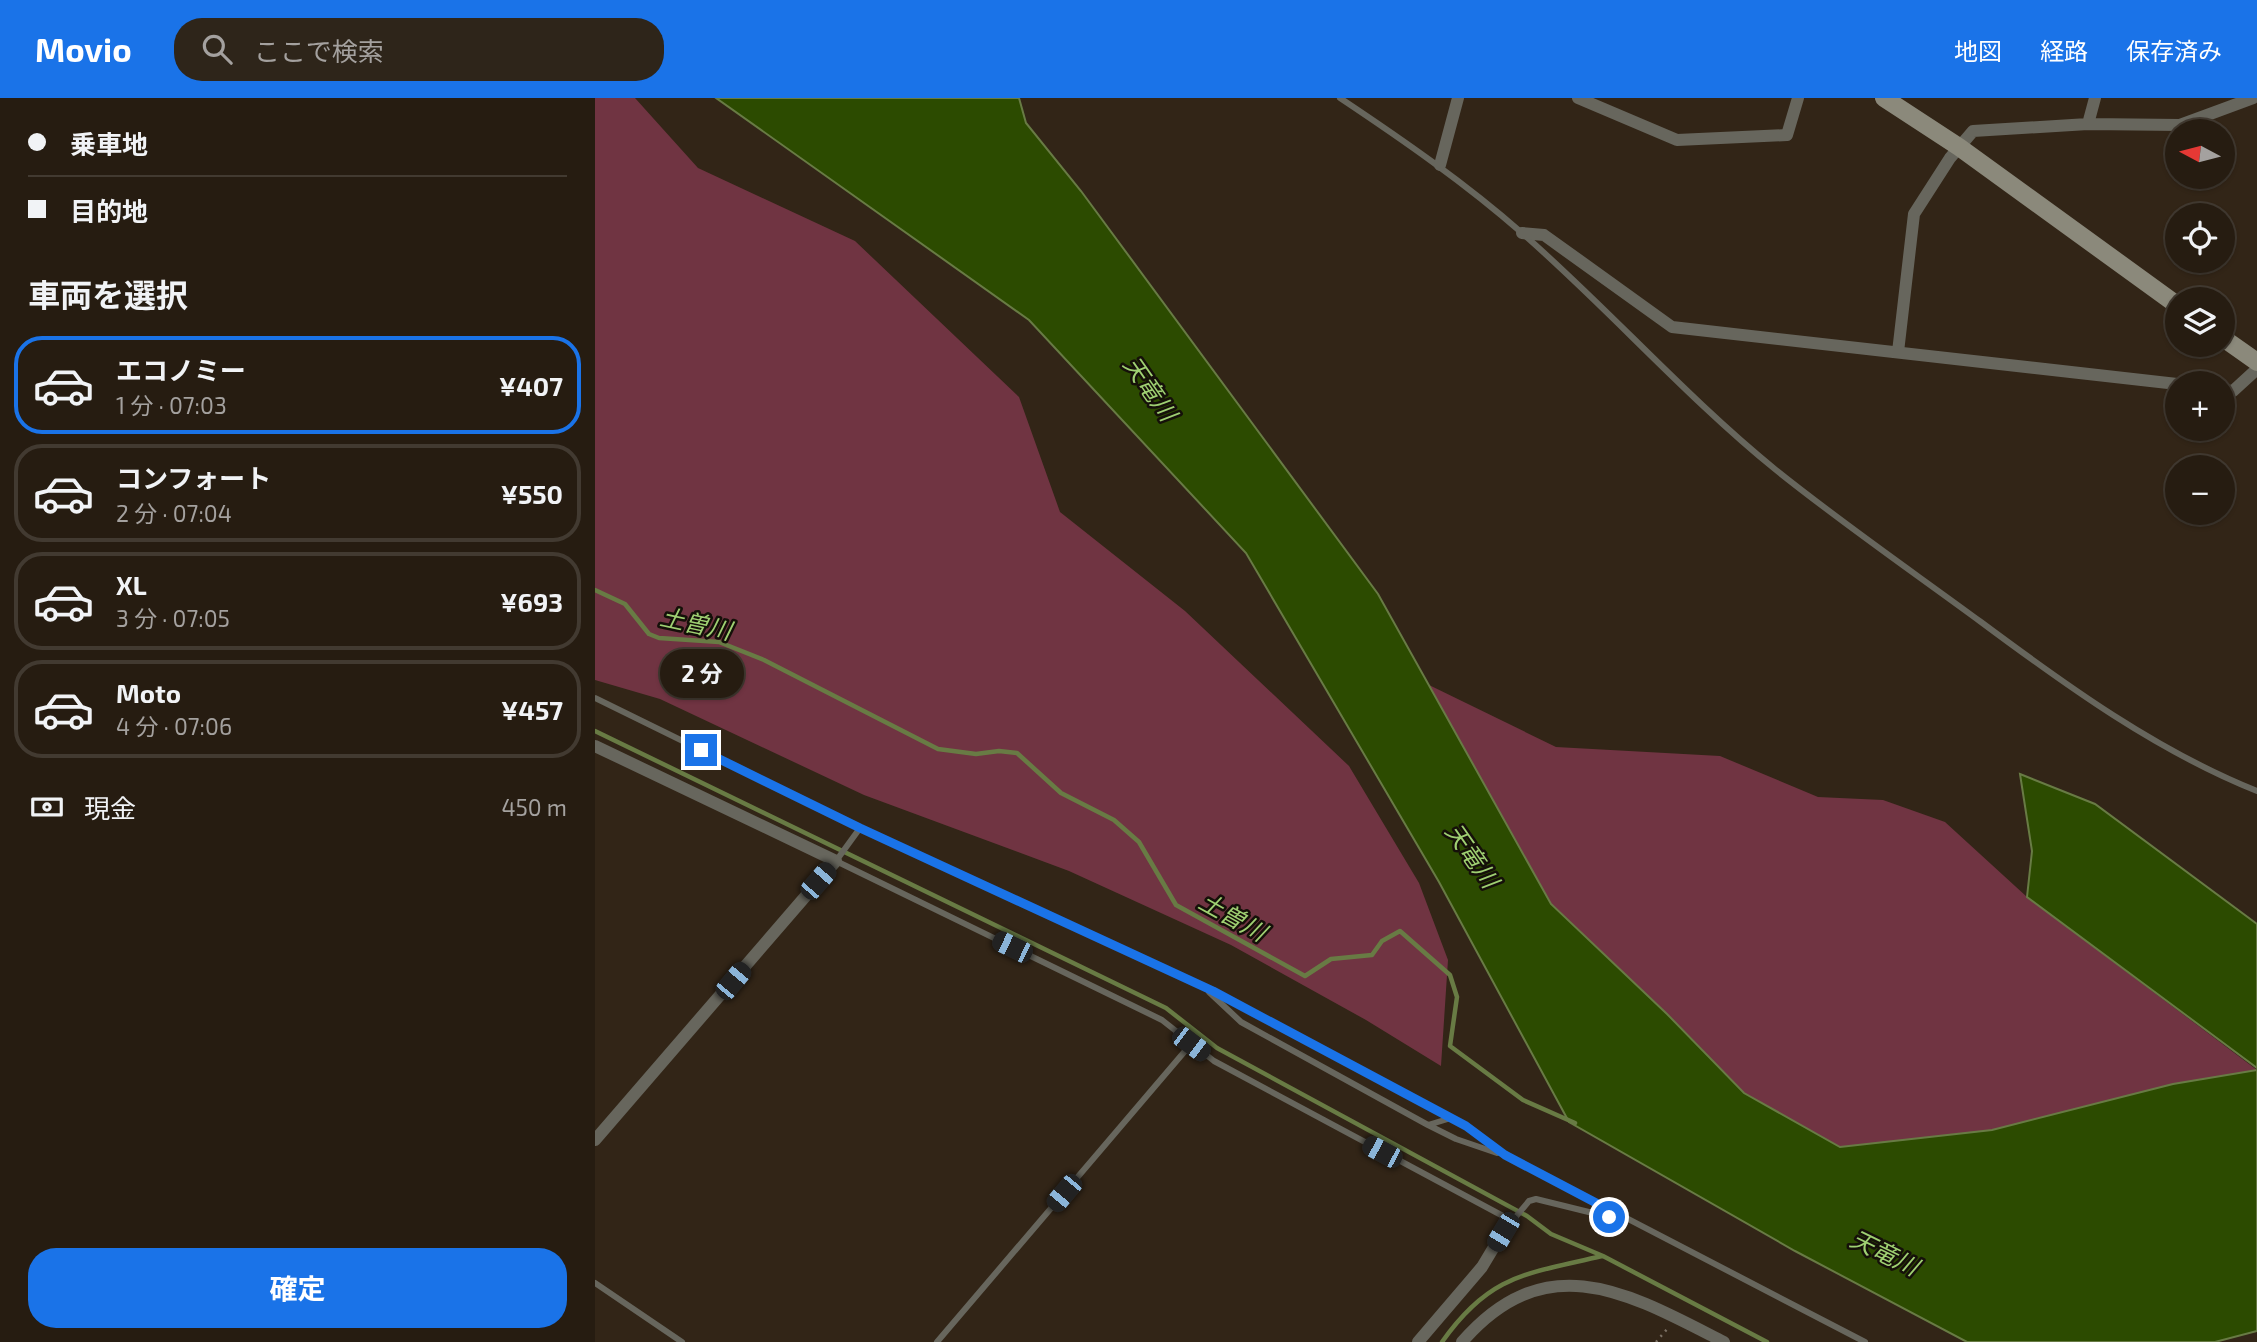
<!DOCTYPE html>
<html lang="ja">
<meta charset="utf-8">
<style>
:root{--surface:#261c11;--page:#2e251a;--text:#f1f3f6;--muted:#a4a19f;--line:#423a31;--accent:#1a73e8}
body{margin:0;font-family:"Exo 2","Noto Sans JP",sans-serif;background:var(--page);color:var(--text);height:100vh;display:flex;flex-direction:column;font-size:26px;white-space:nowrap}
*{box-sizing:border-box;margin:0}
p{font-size:23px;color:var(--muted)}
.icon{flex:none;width:38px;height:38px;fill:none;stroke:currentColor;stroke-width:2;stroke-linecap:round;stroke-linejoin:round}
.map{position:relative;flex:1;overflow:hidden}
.drawer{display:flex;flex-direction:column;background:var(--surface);width:595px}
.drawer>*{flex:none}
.banner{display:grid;align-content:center;height:154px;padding:0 28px;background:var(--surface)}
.needle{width:46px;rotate:277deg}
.buttons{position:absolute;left:1570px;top:21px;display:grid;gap:14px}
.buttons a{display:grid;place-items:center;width:70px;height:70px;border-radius:50%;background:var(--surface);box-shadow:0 2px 5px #0004,0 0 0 2px var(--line);font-size:35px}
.end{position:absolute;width:32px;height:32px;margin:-16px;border:9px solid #1a73e8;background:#fff;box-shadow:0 0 0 4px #fff}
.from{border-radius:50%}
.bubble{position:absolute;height:49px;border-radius:24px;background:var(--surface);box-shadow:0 2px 5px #0004,0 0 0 2px var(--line);font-size:23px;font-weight:700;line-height:49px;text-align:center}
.car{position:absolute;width:21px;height:42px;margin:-21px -10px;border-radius:9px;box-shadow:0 0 5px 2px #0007;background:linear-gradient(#222 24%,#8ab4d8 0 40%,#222 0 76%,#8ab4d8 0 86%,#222 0)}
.banner b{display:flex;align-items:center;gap:24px;height:66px;font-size:26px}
.banner b+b{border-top:2px solid var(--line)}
.banner i{width:18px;height:18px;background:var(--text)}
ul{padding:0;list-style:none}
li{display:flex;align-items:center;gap:21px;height:98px;margin:0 14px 10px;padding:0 14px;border:4px solid var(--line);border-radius:28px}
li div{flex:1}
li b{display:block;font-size:26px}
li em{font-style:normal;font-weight:700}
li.on{border-color:var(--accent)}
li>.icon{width:63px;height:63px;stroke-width:1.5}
h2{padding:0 28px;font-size:32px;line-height:84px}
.pay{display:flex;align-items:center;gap:18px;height:77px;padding:0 28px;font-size:26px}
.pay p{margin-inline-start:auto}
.cta{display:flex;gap:14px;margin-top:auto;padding:14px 28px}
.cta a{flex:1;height:80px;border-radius:28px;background:var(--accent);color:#fff;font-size:28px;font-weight:700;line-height:80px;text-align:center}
header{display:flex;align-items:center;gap:42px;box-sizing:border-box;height:98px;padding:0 35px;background:var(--accent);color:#fff}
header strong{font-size:33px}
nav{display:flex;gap:38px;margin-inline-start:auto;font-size:24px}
.search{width:490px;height:63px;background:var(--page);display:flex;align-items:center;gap:18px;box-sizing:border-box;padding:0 24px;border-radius:28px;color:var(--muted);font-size:26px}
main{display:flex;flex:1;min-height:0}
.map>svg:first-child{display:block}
.green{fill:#703442}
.water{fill:#2c4b00;stroke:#687b44;stroke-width:2}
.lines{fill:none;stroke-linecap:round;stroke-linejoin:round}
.stream{stroke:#687b44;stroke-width:4.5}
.path{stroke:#7c7165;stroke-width:2.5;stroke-dasharray:2 5;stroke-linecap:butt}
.lane{stroke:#67665d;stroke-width:6}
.street{stroke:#67665d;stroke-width:12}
.secondary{stroke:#8b897b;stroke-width:18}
.route{stroke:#1a73e8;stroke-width:9}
.labels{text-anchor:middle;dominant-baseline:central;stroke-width:5;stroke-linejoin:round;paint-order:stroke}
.water-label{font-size:24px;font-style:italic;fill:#9fd072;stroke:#151009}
</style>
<header>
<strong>Movio</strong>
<div class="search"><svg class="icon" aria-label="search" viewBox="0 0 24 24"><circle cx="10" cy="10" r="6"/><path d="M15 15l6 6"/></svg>ここで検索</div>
<nav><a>地図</a><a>経路</a><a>保存済み</a></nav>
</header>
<main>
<section class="drawer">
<div class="banner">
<b><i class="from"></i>乗車地</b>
<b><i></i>目的地</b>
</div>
<h2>車両を選択</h2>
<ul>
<li class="on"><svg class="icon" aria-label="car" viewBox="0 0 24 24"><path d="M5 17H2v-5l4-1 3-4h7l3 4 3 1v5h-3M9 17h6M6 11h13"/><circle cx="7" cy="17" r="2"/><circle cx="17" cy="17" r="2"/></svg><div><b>エコノミー</b><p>1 分 · 07:03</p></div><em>¥407</em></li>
<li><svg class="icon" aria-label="car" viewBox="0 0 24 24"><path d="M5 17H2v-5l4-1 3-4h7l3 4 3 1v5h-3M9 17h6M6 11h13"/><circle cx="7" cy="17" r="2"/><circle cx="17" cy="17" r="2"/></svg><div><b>コンフォート</b><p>2 分 · 07:04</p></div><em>¥550</em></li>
<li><svg class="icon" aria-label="car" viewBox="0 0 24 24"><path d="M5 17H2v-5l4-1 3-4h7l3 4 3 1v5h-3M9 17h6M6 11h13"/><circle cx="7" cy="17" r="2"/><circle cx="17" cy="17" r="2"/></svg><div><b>XL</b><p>3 分 · 07:05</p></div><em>¥693</em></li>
<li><svg class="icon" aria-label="car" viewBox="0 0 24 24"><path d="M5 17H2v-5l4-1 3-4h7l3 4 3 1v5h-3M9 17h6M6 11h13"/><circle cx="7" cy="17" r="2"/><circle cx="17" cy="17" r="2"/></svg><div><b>Moto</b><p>4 分 · 07:06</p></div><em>¥457</em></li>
</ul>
<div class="pay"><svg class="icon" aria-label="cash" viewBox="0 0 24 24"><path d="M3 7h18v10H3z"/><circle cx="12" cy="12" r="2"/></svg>現金<p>450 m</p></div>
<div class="cta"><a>確定</a></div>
</section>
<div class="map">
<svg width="1662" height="1244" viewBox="0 0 1662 1244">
<rect width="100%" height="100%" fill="#322517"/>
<path class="green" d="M0,0h40l63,70 157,73 164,156 41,115 125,99 164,155 70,117 29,77 -7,106 -75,-46 -135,-75 -162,-74 -205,-76 -204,-96 -65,-19z
M834,587l127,62 164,9 98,41 65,3 62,22 82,75 230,173 -84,14 -181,46 -152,17 -96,-54 -77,-79 -116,-110z"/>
<path class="water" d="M121,0h303l7,25 55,68 297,403 173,310 116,110 77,79 96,54 152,-17 181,-46 84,-14v261l-42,11h-248l-172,-91 -226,-129 -130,-240 -193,-329 -217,-233z
M1425,676l75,30 162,120v144l-230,-171 5,-46z"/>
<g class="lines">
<path class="stream" d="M0,492l30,14 24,30 10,4 60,4 45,18 174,89 38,5 23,-3 18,2 44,40 53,27 25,22 37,63 129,71 26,-17 41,-4 10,-14 18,-10 50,44 7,22 -7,49 73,54 52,23
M0,633l571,277 51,40 310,168 24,18 52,22 164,86
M847,1244c48,-68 84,-68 160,-86"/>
<path class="path" d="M1061,1244l12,-14"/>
<path class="lane" d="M745,0c63,42 125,85 182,135 87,76 164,164 254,237 66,53 137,102 205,152 86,64 176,129 276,169
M0,600l265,130 353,163 253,135 39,29 360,187
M265,730l-24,33 326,159 52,41 289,155v16
M614,894l32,30 187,103 23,-7
M833,1027l28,14 41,14
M908,1134l26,-31 7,-2 73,18 9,-2
M0,1185l87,59
M342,1244l254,-298"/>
<path class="street" d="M983,0l99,42 110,-5 11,-37
M1493,26l7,-26
M845,67l18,-67
M927,135l22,2 128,92 505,57
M1303,254l16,-138 36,-56 23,-27 115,-7 92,1 73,-27
M1628,292l10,1 24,-22
M0,648l241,115 -241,279
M823,1244l64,-75 21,-35
M867,1244c85,-98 168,-48 262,0"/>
<path class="secondary" d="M1289,0l75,49 218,158
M1628,240l34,24"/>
</g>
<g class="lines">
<path class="route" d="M106,652l159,78 353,163 253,135 39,29 114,60 -10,2"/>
</g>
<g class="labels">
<g class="water-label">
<text transform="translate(556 290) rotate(55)">天竜川</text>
<text transform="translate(101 525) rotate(12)">土曽川</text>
<text transform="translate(878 757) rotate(55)">天竜川</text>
<text transform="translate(638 818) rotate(29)">土曽川</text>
<text transform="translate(1290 1154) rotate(26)">天竜川</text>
</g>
</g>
</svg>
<div class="buttons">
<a><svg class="needle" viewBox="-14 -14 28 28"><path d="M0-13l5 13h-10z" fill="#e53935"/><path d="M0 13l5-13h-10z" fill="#a4a19f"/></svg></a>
<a><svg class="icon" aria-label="locate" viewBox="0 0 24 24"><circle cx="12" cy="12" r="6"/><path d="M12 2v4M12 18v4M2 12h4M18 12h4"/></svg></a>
<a><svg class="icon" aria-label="layers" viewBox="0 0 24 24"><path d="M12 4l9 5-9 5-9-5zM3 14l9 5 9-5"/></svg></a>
<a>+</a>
<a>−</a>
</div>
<i class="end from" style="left:1014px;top:1119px"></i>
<i class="end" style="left:106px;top:652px"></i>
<div class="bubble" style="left:65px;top:551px;width:84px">2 分</div>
<i class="car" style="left:223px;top:783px;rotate:41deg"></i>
<i class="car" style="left:417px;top:849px;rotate:296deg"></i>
<i class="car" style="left:138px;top:883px;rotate:40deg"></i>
<i class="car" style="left:596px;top:946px;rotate:127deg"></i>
<i class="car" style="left:787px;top:1054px;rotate:298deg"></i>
<i class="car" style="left:469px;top:1095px;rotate:220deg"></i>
<i class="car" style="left:908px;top:1134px;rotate:211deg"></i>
</div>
</main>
